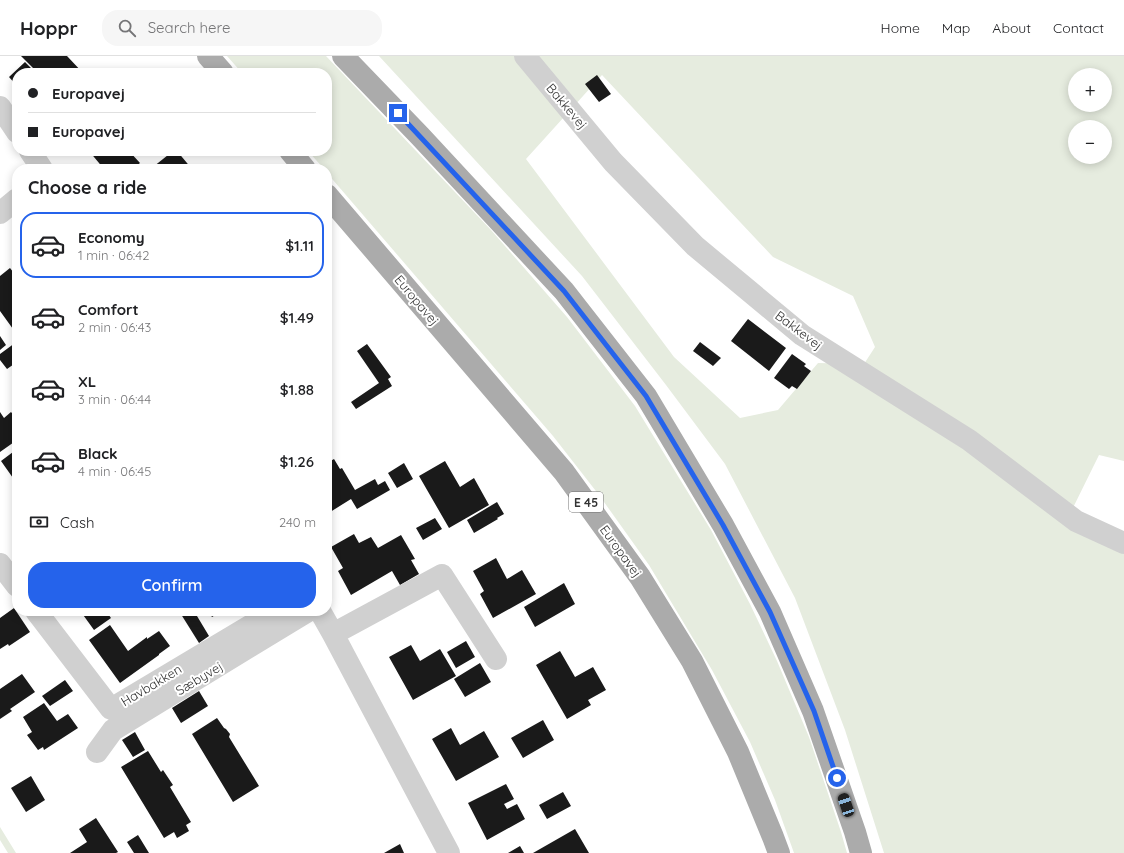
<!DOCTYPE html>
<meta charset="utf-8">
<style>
:root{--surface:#fff;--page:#f6f6f6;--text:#202124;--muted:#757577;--line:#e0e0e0;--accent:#2563eb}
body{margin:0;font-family:Quicksand,sans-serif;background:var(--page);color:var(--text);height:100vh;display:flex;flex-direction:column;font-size:15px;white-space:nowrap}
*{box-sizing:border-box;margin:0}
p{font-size:13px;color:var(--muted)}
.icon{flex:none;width:22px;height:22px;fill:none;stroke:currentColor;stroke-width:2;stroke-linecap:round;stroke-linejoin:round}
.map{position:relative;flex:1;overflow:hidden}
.panel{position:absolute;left:12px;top:108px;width:320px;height:452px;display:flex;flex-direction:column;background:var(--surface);border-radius:16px;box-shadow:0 2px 10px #0003}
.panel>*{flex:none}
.banner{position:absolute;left:12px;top:12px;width:320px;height:88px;border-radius:16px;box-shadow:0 2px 10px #0003;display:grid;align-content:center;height:88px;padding:0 16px;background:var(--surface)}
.controls{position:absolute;left:1068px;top:12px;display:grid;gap:8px}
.controls a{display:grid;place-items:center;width:44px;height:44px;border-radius:50%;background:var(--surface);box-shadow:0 2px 10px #0003;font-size:20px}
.end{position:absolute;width:18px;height:18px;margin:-9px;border:5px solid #2563eb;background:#fff;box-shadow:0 0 0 2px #fff}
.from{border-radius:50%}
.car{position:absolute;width:12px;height:24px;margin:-12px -6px;border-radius:5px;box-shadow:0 0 3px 1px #0007;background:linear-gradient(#222 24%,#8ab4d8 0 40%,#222 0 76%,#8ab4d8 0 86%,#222 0)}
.banner b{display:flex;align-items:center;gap:14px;height:38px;font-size:15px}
.banner b+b{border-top:1px solid var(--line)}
.banner i{width:10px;height:10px;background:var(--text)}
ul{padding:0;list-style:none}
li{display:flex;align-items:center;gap:12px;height:66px;margin:0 8px 6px;padding:0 8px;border:2px solid transparent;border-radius:16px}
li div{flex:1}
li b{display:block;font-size:15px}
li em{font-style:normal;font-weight:600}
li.selected{border-color:var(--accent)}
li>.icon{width:36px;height:36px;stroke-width:1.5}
h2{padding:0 16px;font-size:18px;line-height:48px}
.pay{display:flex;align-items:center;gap:10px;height:44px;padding:0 16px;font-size:15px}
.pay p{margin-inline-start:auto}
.primary-button{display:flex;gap:8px;margin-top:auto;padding:8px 16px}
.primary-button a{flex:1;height:46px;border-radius:16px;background:var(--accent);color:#fff;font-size:16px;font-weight:600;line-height:46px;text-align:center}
header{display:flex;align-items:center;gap:24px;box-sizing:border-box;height:56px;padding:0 20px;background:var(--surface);border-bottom:1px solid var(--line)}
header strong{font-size:19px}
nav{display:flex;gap:22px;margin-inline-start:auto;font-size:14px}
.search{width:280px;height:36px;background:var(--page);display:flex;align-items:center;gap:10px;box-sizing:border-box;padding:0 14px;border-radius:16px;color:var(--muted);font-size:15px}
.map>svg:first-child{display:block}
.green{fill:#e6ecdf;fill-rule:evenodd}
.building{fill:#1a1a1a}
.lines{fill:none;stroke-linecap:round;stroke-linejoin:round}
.minor{stroke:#d0d0d0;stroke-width:22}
.major{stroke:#ababab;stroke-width:22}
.route{stroke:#2563eb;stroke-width:5}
.labels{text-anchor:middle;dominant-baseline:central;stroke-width:4;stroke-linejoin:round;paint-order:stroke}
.shield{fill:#fff;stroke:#707070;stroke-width:1}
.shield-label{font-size:12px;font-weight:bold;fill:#333}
.street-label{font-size:13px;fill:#333;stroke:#fff}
</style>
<header>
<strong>Hoppr</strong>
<div class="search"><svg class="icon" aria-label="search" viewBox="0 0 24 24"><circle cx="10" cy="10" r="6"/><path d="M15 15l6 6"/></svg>Search here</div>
<nav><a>Home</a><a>Map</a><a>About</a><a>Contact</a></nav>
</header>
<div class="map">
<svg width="1124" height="797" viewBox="0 0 1124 797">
<rect width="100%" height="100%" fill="#fff"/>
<path class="green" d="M227,0h99l165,174 76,87 68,89 76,124 39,74 27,57 32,76 32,95 6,21h-53l-19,-53 -25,-58 -38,-72 -63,-105 -50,-70 -46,-59 -226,-263v-4h-3l-16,-18h19v-78h-85z
M379,0h745v405l-25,-6 -34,69 59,30v299h-240l-39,-123 -50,-132 -70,-134 -59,-79 -84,-109zM602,19l171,182 80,39 22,51 -11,17 -46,-1 -40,47 -38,8 -66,-61 -148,-198zM1075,19h30v30h-30zM1075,71h30v30h-30z
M0,771l16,26h-8l-8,-13z"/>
<path class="building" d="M21,0h46l16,17h-45z
M25,6l11,11h-19v13l-8,-9z
M597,19l14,19 -12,8 -14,-18z
M89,95h40l11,12 -7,6h-29z
M173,95h4l15,18h-38l-1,-2z
M10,212l7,9v49l-4,3 -13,-18v-35z
M748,263l38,29 -17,23 -38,-30z
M0,280l6,9 -6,5z
M700,286l21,16 -8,8 -20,-15z
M15,287l2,2v17l-10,7 -7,-9v-6z
M367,288l24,33 -3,2 4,7 -36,23 -5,-7 28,-19 -22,-32z
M792,298l14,10 -2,2 7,5 -14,18 -5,-3 -3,3 -15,-11z
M0,356l4,6 7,-6 6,7v21l-17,12z
M17,393v26l-4,3 -12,-17z
M334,403l6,10 2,-1 13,22 20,-11 3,6 7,-4 5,9 -33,19 -6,-10 -24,15v-51z
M445,405l15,26 14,-9 15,27 -40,23 -30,-52z
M404,407l9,16 -16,9 -9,-15z
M497,446l7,12 -7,4 1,1 -24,14 -7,-13z
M435,462l7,11 -19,11 -7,-12z
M354,478l5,9 12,-6 7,11 23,-13 14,24 -4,1 8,14 -19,11 -8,-14 -41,24 -13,-24 5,-3 -12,-21z
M496,502l11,21 15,-9 14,24 -43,24 -13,-24 4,-3 -11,-20z
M564,527l11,21 -40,23 -11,-20z
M14,552l16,24 -21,14 -1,-2 -8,5v-31z
M82,555h24l5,7 -17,12 -13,-18z
M179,555h15l15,25 -10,7z
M208,555h14l-10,6z
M110,569l18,26 19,-14v2l12,-8 11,15 -11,8v1l-39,28 -31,-43z
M466,585l9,16 -19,11 -9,-16z
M411,589l9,16 20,-12 16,27 -43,24 -24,-43z
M560,595l15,26 18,-10 13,23 -18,10 3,5 -24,14 -31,-54z
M480,607l11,19 -26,15 -11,-18z
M22,618l13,18 -25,17 2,2 -12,8v-30z
M65,624l8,11 -23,15 -8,-10z
M199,635l9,15 -27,17 -9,-15z
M44,647l13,18 11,-7 10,14 -34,22 -1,-3 -5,3 -11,-15 5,-3 -9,-15z
M217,662l7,10 2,1 4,5 -1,3 30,49 -26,16 -41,-68z
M543,664l11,20 -31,18 -12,-20z
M451,672l9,17 24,-14 15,26 -43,24 -24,-42z
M135,676l10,18 -12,7 -11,-17z
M148,695l13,21 2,-2 10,15 -3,2 21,35 -5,3 3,6 -12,7 -3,-6 -10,6 -43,-71z
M31,720l14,24 -19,12 -15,-24z
M506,728l8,15 -10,5 3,5 10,-5 8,15 -38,21 -19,-37z
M563,736l8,14 -24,13 -8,-14z
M96,762l22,34 -2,1h-46l17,-11 -8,-13z
M575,773l14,24h-56z
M138,779l11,18h-15l-7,-11z
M400,788l4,9h-20z
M520,790l4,7h-16z"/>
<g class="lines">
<path class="minor" d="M525,0l88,106 82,84 107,89 167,105 107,81 48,22
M0,51l17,25
M30,95l12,18
M0,157l17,-14
M0,508l17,22
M36,555l75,98 164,-98
M320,555l13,23 116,219
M333,578l109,-59 54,84
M97,696l16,-22 195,-119"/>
<path class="major" d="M208,0l15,17
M343,0l77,80 144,155 82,105 77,129 47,87 43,99 42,121 6,21
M290,95l15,18
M327,139l237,277 76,105 52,84 46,91 35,85 6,16"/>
</g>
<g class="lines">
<path class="route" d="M398,57l166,178 82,105 77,129 47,87 44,99 23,67"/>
</g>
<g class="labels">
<rect class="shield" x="569" y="436" width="34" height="20" rx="3"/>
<g class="shield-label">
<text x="586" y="446">E 45</text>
</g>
<g class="street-label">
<text transform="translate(567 50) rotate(50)">Bakkevej</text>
<text transform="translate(417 244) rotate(50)">Europavej</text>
<text transform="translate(799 274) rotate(37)">Bakkevej</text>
<text transform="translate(621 495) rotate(54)">Europavej</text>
<text transform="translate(199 622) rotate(-31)">Sæbyvej</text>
<text transform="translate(151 629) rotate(-31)">Havbakken</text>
</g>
</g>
</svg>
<div class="controls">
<a>+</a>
<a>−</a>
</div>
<i class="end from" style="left:837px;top:722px"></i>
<i class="end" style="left:398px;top:57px"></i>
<i class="car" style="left:846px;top:749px;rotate:341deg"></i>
<div class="banner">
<b><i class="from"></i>Europavej</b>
<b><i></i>Europavej</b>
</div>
<section class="panel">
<h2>Choose a ride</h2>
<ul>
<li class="selected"><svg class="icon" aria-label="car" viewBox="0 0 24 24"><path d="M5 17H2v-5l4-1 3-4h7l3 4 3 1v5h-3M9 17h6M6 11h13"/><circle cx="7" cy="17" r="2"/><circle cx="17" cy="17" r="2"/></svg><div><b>Economy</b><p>1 min · 06:42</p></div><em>$1.11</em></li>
<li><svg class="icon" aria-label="car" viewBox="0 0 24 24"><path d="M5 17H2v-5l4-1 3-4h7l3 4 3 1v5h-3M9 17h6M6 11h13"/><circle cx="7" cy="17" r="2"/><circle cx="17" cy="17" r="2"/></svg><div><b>Comfort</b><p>2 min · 06:43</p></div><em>$1.49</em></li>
<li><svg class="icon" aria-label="car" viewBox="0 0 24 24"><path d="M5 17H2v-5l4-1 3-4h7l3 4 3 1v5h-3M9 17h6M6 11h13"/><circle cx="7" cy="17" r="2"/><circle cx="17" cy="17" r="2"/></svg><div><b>XL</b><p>3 min · 06:44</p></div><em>$1.88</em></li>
<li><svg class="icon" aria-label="car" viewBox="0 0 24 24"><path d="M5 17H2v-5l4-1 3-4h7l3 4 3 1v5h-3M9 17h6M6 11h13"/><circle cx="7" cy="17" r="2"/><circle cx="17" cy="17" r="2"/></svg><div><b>Black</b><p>4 min · 06:45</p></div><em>$1.26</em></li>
</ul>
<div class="pay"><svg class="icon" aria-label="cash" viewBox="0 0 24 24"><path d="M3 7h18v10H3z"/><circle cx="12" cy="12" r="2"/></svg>Cash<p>240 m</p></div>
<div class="primary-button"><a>Confirm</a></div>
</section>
</div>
